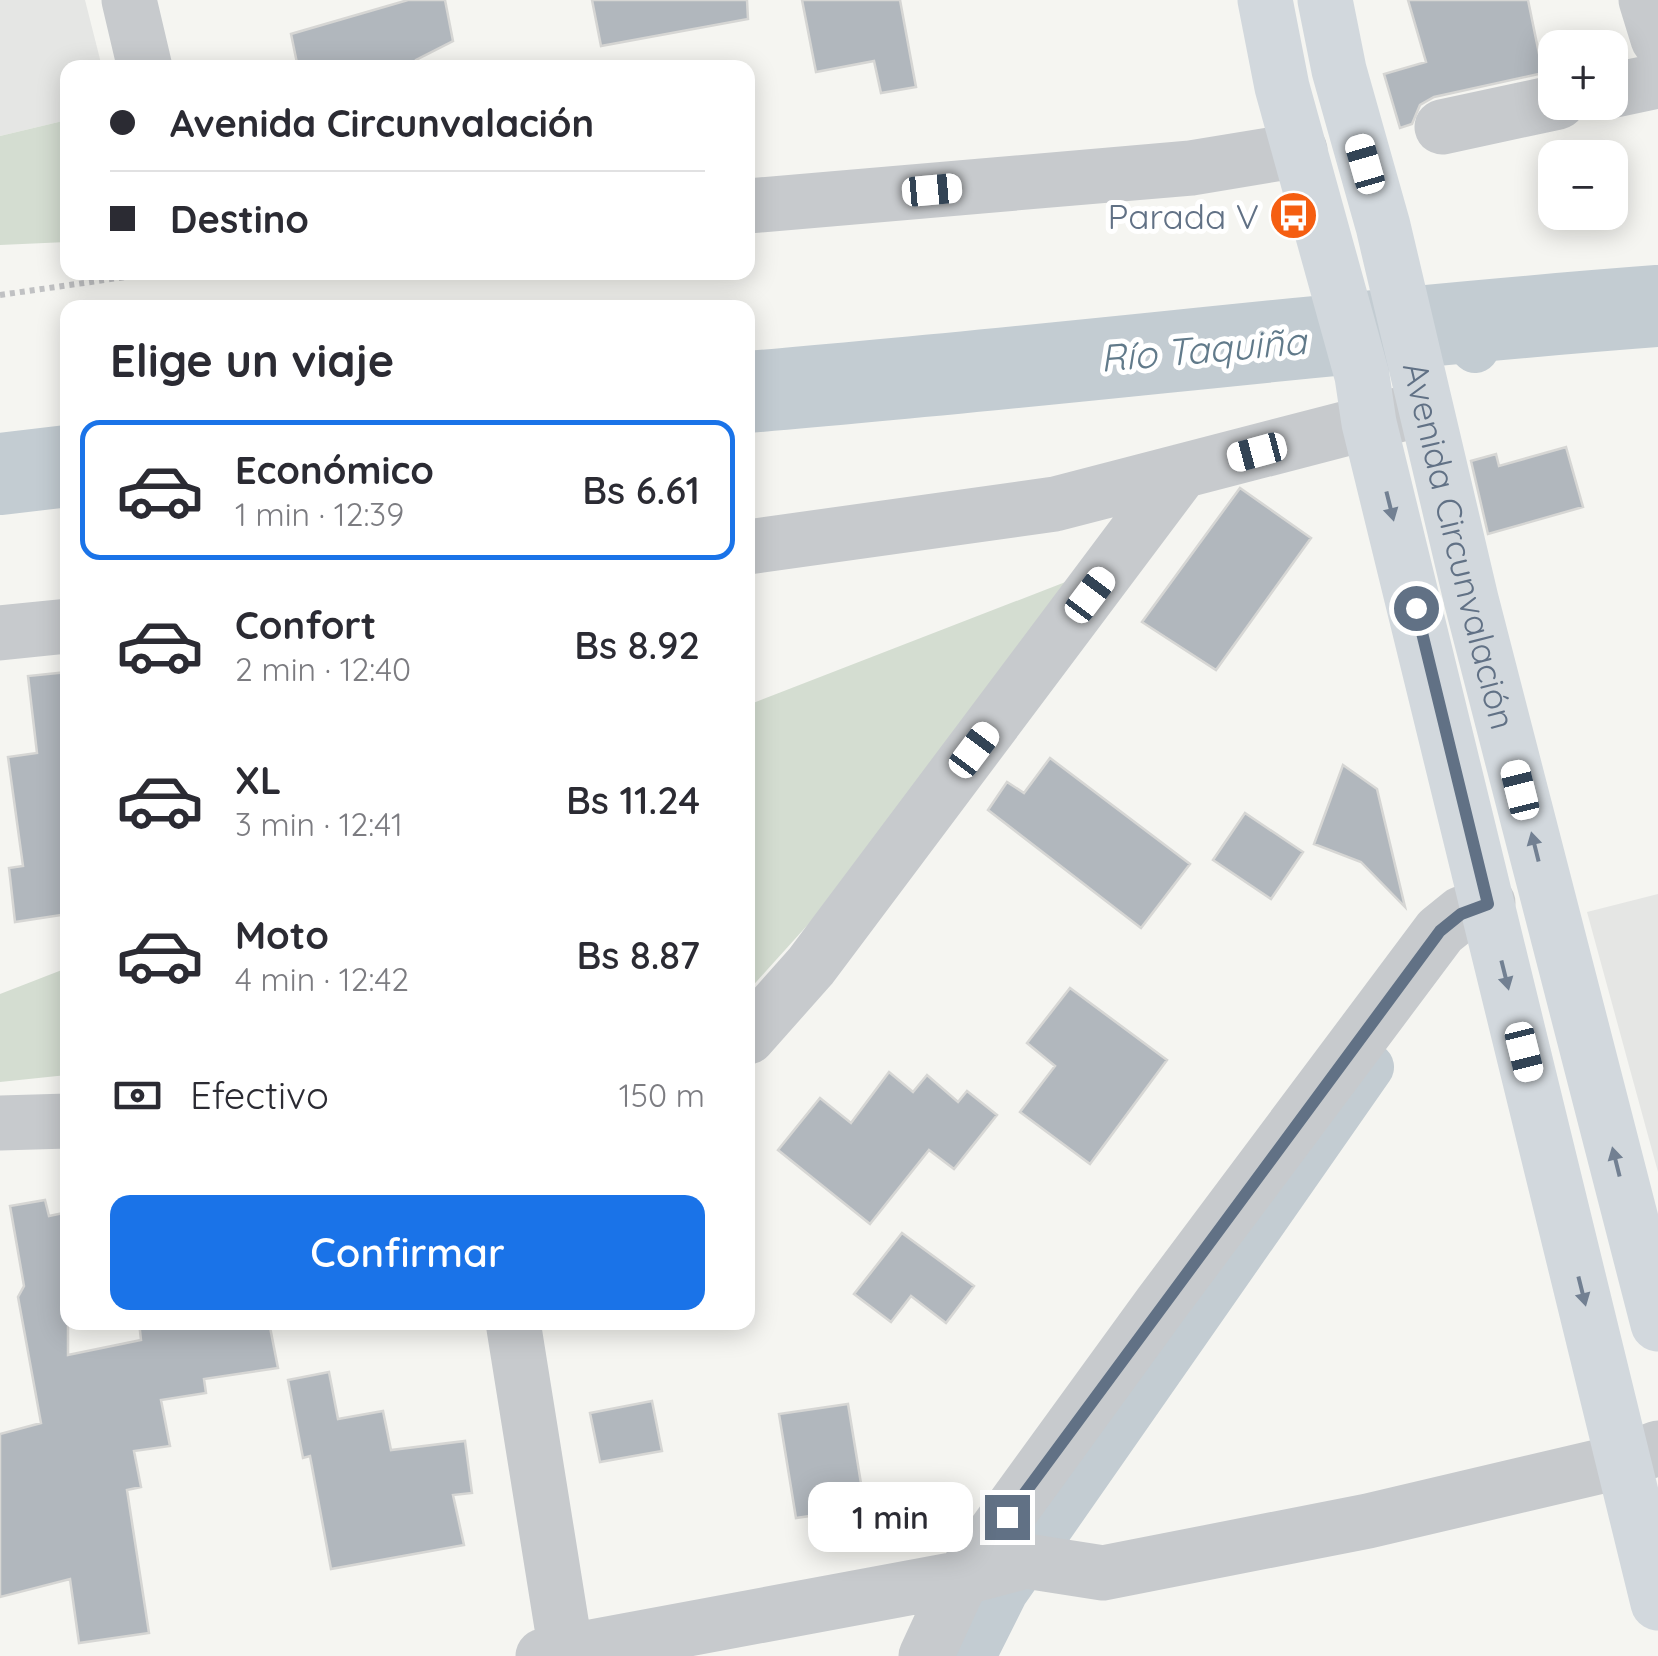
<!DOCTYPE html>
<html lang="es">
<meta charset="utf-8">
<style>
:root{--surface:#fff;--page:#f2f2f3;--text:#2b2b33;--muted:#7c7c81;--line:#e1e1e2;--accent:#1a73e8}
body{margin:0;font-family:Quicksand,sans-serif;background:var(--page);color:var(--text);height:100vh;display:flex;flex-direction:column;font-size:38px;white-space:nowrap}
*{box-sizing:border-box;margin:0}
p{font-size:32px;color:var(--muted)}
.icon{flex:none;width:55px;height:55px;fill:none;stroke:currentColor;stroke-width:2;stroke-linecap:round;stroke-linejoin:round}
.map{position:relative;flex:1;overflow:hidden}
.panel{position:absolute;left:60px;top:300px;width:695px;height:1030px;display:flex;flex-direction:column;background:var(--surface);border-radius:20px;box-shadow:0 5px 25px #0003}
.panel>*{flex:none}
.top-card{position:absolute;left:60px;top:60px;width:695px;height:220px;border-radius:20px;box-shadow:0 5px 25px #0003;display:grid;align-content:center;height:220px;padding:0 50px;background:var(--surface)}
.fabs{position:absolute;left:1538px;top:30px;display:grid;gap:20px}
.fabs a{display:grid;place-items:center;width:90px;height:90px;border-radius:20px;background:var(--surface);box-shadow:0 5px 25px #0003;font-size:50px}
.end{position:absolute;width:45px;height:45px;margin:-22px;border:12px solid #617185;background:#fff;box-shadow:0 0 0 5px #fff}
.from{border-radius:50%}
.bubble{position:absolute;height:70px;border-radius:20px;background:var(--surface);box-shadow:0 5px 25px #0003;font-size:32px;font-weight:600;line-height:70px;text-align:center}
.car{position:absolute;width:30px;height:60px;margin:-30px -15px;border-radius:12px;box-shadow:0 0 8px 2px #0007;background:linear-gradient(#fff 24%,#345 0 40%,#fff 0 76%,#345 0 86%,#fff 0)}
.top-card b{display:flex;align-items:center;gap:35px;height:95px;font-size:38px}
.top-card b+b{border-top:2px solid var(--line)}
.top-card i{width:25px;height:25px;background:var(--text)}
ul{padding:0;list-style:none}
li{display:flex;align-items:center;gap:30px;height:140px;margin:0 20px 15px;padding:0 30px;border:5px solid transparent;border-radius:20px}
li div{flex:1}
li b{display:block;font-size:38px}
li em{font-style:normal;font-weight:600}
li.selected{border-color:var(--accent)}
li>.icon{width:90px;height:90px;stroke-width:1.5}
h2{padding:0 50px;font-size:45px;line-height:120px}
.pay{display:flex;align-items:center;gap:25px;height:110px;padding:0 50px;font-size:38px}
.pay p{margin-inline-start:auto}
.button{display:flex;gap:20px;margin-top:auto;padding:20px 50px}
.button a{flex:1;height:115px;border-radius:20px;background:var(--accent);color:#fff;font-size:40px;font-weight:600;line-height:115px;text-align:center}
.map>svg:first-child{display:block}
.built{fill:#e5e6e4}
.green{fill:#d4ddd1}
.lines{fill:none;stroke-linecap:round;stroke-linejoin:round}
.canal{stroke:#c3ccd2;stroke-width:48}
.river{stroke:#c3ccd2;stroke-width:82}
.building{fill:#b1b7bd;stroke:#d6d6d4;stroke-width:2.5}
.path{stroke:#c0c1c3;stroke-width:6;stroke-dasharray:5 5;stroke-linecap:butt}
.minor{stroke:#c7cacd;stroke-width:55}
.major{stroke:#d2d8dd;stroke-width:55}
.oneway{fill:#728092}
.route{stroke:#617185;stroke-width:12}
.labels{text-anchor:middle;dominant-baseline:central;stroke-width:10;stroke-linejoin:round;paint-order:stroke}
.poi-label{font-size:35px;fill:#617185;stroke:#fff;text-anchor:end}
.street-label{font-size:35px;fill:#617185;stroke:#fff}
.water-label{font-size:38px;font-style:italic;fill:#617a8a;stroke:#fff}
</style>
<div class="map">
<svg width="1658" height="1656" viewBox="0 0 1658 1656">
<rect width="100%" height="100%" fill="#f5f5f1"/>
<path class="built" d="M0,0h85l17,67 -34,1 -1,52 -67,16z
M1658,894v278l-71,-260z"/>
<path class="green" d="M67,120v122l-67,3v-109z
M1086,574l-255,325 -83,92v-286z
M67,968v107l-67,7v-88z"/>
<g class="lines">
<path class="canal" d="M1473,320l2,29
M972,1656l32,-64 366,-525"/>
<path class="river" d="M748,392c303,-25 606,-63 910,-86
M0,474l68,-8"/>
</g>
<path class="building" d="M408,0h37l8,41 -37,19 1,8h-119l-7,-34z
M592,0h155l1,19 -147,27z
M802,0h98l16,87 -35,6 -7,-32 -58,11z
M1408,0h120l15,73 -109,24 -14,8 -8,19 -12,4 -16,-54 42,-12z
M1566,447l17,60 -95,27 -17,-73 25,-7 3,12z
M1240,488l71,50 -95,132 -74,-48z
M68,672v242l-53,8 -6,-54 14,-2 -15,-109 29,-4 -9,-77z
M1050,758l140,106 -49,64 -153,-118 19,-28 17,11z
M1343,765l34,24 28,118 -44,-45 -47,-18z
M1245,813l58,39 -32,47 -58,-39z
M1070,988l97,72 -77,104 -70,-52 35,-46 -28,-23z
M889,1072l24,20 14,-17 31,27 9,-11 30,24 -43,54 -25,-19 -59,74 -92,-74 42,-52 31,25z
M45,1200l4,16 19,-4v143l73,-15 -2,-18h130l9,46 -74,11 2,14 -45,7 9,46 -36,5 7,36 -14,3 22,143 -70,10 -9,-64 -70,18v-163l41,-11 -23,-126 6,-11 -14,-80z
M902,1233l72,53 -28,37 -35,-27 -20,26 -37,-28z
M329,1372l9,47 45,-8 8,39 74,-9 7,52 -19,2 11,50 -133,24 -21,-113 -7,2 -15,-78z
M652,1401l10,50 -62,11 -10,-49z
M848,1404l17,104 -69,10 -17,-104z"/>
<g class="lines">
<path class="path" d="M0,295l160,-23"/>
<path class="minor" d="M129,0l16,68
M1646,0l12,39
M1610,91l48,-10
M1442,127l116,-25
M748,206l443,-38 109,-18
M748,547l307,-43 370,-96
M0,633l68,-7
M748,1037l63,-71 371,-495
M0,1123l68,-2
M513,1322l53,330
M543,1656l419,-78 64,-17 77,12 265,-52 255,-60 35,-13
M926,1656l36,-78 199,-274 279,-373 21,-17 27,-11"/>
<g class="major">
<path d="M1265,0l17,87 80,289 7,47 289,1180"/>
<path id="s1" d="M1325,0l14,70 44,156 88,373 187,725"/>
</g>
</g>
<defs><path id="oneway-solid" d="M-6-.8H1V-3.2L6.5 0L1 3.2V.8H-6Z" transform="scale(2.5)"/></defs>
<g class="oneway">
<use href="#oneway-solid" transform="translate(1390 506) rotate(76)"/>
<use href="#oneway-solid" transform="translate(1535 847) rotate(-104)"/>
<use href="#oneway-solid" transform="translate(1505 975) rotate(76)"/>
<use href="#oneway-solid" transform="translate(1616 1162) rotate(-104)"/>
<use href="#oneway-solid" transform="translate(1582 1291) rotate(76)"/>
</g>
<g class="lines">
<path class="route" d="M1007,1517l433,-586 21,-17 27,-10 -72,-296"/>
</g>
<defs>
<symbol id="bus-disc" viewBox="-11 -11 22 22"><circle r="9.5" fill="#f55e11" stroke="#fff"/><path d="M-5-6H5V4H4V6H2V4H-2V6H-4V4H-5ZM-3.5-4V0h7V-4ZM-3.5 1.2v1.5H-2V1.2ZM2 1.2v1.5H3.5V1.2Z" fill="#fff"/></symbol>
</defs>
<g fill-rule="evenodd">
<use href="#bus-disc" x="1266" y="188" width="55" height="55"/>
</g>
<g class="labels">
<g class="poi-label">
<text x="1259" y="216">Parada V</text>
</g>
<g class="street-label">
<text stroke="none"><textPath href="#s1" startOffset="562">Avenida Circunvalación</textPath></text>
</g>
<g class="water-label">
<text transform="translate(1203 349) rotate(-5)">Río Taquiña</text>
</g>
</g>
</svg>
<div class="fabs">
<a>+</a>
<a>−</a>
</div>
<i class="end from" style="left:1416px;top:608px"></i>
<i class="end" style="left:1007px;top:1517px"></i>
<div class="bubble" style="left:808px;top:1482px;width:165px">1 min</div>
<i class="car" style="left:1365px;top:164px;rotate:344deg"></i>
<i class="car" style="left:932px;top:190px;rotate:85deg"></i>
<i class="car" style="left:1257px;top:452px;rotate:255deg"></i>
<i class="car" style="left:1090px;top:595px;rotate:37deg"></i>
<i class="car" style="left:974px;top:750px;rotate:37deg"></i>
<i class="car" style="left:1520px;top:790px;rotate:346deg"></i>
<i class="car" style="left:1524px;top:1052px;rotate:166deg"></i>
<div class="top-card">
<b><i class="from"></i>Avenida Circunvalación</b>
<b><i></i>Destino</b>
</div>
<section class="panel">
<h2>Elige un viaje</h2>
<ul>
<li class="selected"><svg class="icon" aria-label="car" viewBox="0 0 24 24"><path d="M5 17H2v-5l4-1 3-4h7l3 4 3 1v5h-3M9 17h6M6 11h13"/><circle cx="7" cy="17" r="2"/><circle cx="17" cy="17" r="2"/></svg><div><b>Económico</b><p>1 min · 12:39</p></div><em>Bs 6.61</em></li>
<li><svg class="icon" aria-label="car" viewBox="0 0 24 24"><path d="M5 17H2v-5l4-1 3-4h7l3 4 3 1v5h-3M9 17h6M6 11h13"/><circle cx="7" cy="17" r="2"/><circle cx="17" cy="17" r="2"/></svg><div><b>Confort</b><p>2 min · 12:40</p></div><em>Bs 8.92</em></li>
<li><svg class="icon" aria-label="car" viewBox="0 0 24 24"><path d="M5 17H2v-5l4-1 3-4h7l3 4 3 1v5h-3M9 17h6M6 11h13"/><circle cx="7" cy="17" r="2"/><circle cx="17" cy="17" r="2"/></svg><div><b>XL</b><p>3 min · 12:41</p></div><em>Bs 11.24</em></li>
<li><svg class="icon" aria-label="car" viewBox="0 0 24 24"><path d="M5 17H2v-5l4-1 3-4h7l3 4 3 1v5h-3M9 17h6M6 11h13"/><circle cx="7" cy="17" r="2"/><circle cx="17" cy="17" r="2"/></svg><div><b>Moto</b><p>4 min · 12:42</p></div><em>Bs 8.87</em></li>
</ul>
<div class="pay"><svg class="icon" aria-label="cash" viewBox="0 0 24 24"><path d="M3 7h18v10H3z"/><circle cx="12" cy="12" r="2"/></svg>Efectivo<p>150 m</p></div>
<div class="button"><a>Confirmar</a></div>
</section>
</div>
